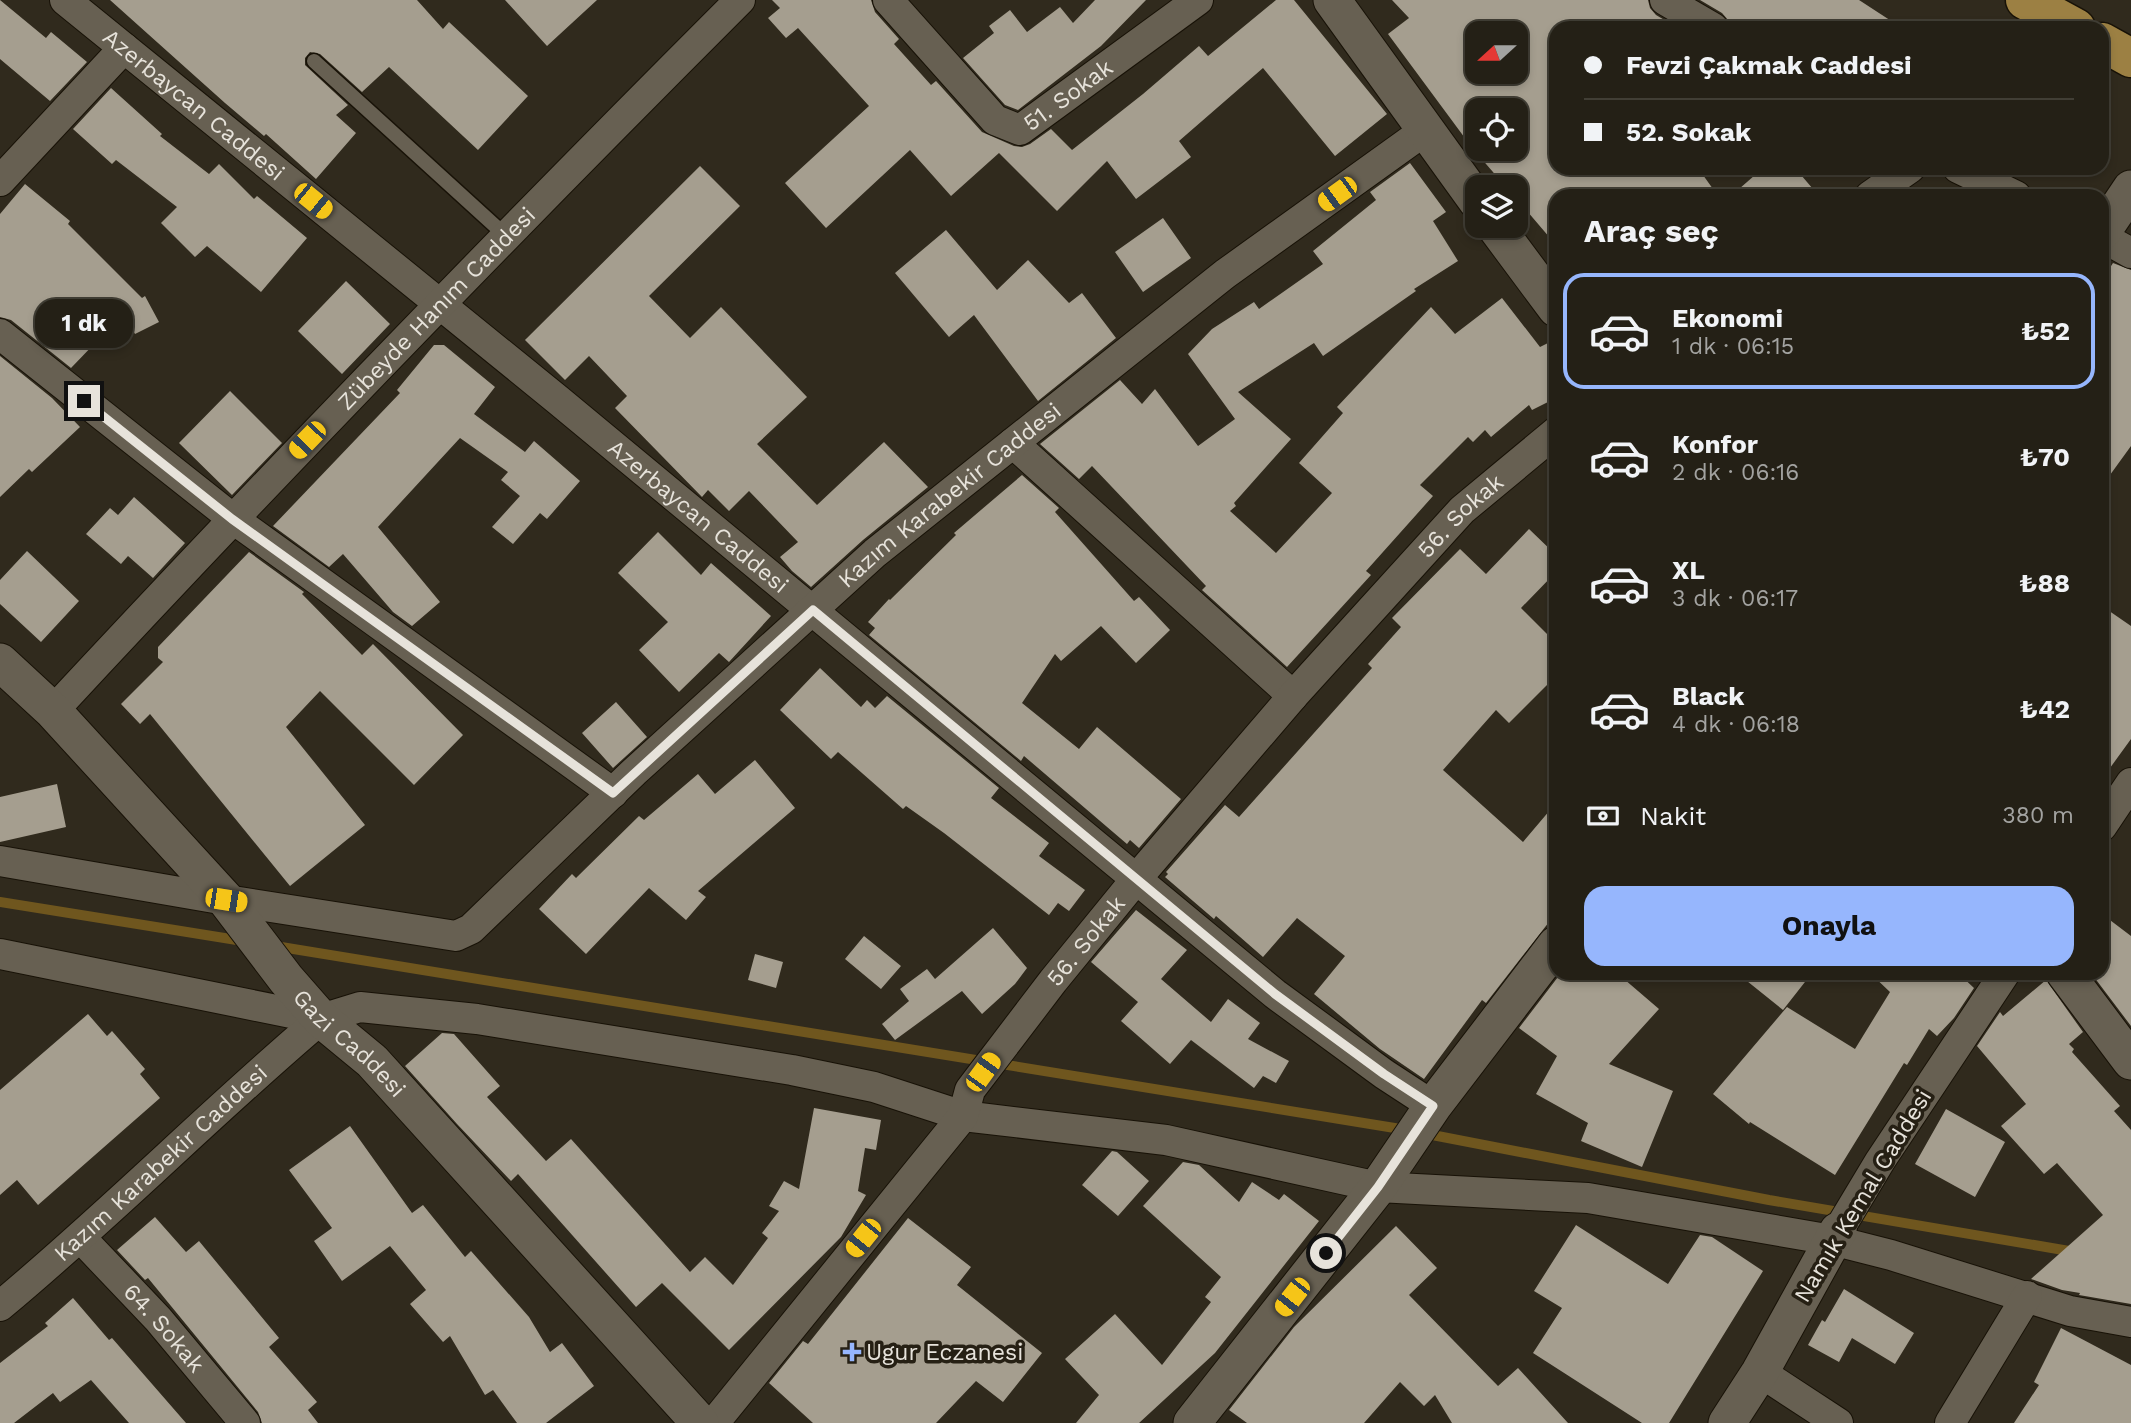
<!DOCTYPE html>
<html lang="tr">
<meta charset="utf-8">
<style>
:root{--surface:#242016;--page:#2c281f;--text:#f1f3f6;--muted:#a3a3a1;--line:#413e35;--accent:#96b6fd}
body{margin:0;font-family:"Work Sans",sans-serif;background:var(--page);color:var(--text);height:100vh;display:flex;flex-direction:column;font-size:26px;white-space:nowrap}
*{box-sizing:border-box;margin:0}
p{font-size:23px;color:var(--muted)}
.icon{flex:none;width:38px;height:38px;fill:none;stroke:currentColor;stroke-width:2;stroke-linecap:round;stroke-linejoin:round}
.map{position:relative;flex:1;overflow:hidden}
.panel{position:absolute;left:1549px;top:189px;width:560px;height:791px;display:flex;flex-direction:column;background:var(--surface);border-radius:21px;box-shadow:0 4px 10px #0003,0 0 0 2px var(--line)}
.panel>*{flex:none}
.top-card{position:absolute;left:1549px;top:21px;width:560px;height:154px;border-radius:21px;box-shadow:0 4px 10px #0003,0 0 0 2px var(--line);display:grid;align-content:center;height:154px;padding:0 35px;background:var(--surface)}
.needle{width:46px;rotate:249deg}
.tools{position:absolute;left:1465px;top:21px;display:grid;gap:14px}
.tools a{display:grid;place-items:center;width:63px;height:63px;border-radius:14px;background:var(--surface);box-shadow:0 4px 10px #0003,0 0 0 2px var(--line);font-size:35px}
.end{position:absolute;width:32px;height:32px;margin:-16px;border:9px solid #e7e3db;background:#111;box-shadow:0 0 0 4px #111}
.from{border-radius:50%}
.bubble{position:absolute;height:49px;border-radius:21px;background:var(--surface);box-shadow:0 4px 10px #0003,0 0 0 2px var(--line);font-size:23px;font-weight:700;line-height:49px;text-align:center}
.car{position:absolute;width:21px;height:42px;margin:-21px -10px;border-radius:9px;box-shadow:0 0 5px 2px #0007;background:linear-gradient(#f5c518 24%,#345 0 40%,#f5c518 0 76%,#345 0 86%,#f5c518 0)}
.top-card b{display:flex;align-items:center;gap:24px;height:66px;font-size:26px}
.top-card b+b{border-top:2px solid var(--line)}
.top-card i{width:18px;height:18px;background:var(--text)}
ul{padding:0;list-style:none}
li{display:flex;align-items:center;gap:21px;height:116px;margin:0 14px 10px;padding:0 21px;border:4px solid transparent;border-radius:21px}
li div{flex:1}
li b{display:block;font-size:26px}
li em{font-style:normal;font-weight:700}
li.current{border-color:var(--accent)}
li>.icon{width:63px;height:63px;stroke-width:1.5}
h2{padding:0 35px;font-size:32px;line-height:84px}
.pay{display:flex;align-items:center;gap:18px;height:77px;padding:0 35px;font-size:26px}
.pay p{margin-inline-start:auto}
.primary-button{display:flex;gap:14px;margin-top:auto;padding:14px 35px}
.primary-button a{flex:1;height:80px;border-radius:21px;background:var(--accent);color:#111;font-size:28px;font-weight:700;line-height:80px;text-align:center}
.map>svg:first-child{display:block}
.lines{fill:none;stroke-linecap:round;stroke-linejoin:round}
.stream{stroke:#6f561e;stroke-width:10}
.building{fill:#a59e8f;fill-rule:evenodd}
.service-casing{stroke:#181207;stroke-width:17}
.minor-casing{stroke:#181207;stroke-width:32}
.tertiary-casing{stroke:#181207;stroke-width:39}
.trunk-casing{stroke:#181207;stroke-width:41}
.service{stroke:#676052;stroke-width:14}
.minor{stroke:#676052;stroke-width:30}
.tertiary{stroke:#676052;stroke-width:37}
.trunk{stroke:#9c8043;stroke-width:38}
.route{stroke:#e7e3db;stroke-width:9}
.poi-dot{fill:#96b6fd;stroke:#262014;stroke-width:2.5}
.labels{text-anchor:middle;dominant-baseline:central;stroke-width:7;stroke-linejoin:round;paint-order:stroke}
.street-label{font-size:23px;fill:#e7e3db;stroke:#262014}
.poi-label{font-size:23px;fill:#e7e3db;stroke:#262014;text-anchor:start}
</style>
<div class="map">
<svg width="2131" height="1423" viewBox="0 0 2131 1423">
<rect width="100%" height="100%" fill="#302a1d"/>
<g class="lines">
<path class="stream" d="M0,902l243,39
M275,946l1132,184
M1422,1133l347,67 306,52"/>
</g>
<path class="building" d="M0,0l46,38 5,-6 36,30 -37,39 -50,-42z
M110,0h307l26,29 6,-7 79,74 -50,54 -89,-83 -27,25 -42,-38 -10,-2 -5,6v7l43,40 -12,10 20,18 -40,46 -50,-45 -2,2 -39,-33z
M505,0h92l-50,46z
M772,0h99l4,12 24,27 -5,5 37,41 5,-4 46,51 32,14 8,1 8,-3 21,-15 21,21 71,-56 56,-48 9,10 68,-56h18l93,114 -52,42 -72,-88 -84,73 12,16 -55,42 -29,-38 -50,50 -58,-58 -48,43 -41,-46 -84,78 -41,-45 84,-77 -71,-78 -12,10 -18,-20 12,-10z
M1095,0h51l-45,46 -83,64 -13,-5 -42,-47 31,-25 -5,-7 21,-16 17,22 33,-25 13,16z
M1392,0h256l2,8 6,7 22,13h-122v140h142l20,28h-162v49l-40,-47v-11h-10l-33,-38 -85,-115 21,-16zM1477,33h39v39h-39zM1477,110h39v39h-39z
M1700,0h159l43,28h-172l-2,-8 -6,-7z
M111,88l51,46 -2,2 49,38 10,-10 35,35 3,-3 50,42 -46,54 -54,-46 -12,11 -34,-34 16,-16 -61,-47 -4,4 -39,-35z
M1410,163l36,49 -13,9 25,40 -44,28 2,2 -93,65 -9,-13 -76,49 53,47 -57,64 2,3 -6,5 46,42 56,-60 -33,-30 44,-50 -6,-6 94,-100 24,27 47,-36 38,49 16,-8v59l-24,12 -3,-5 -38,32 -6,-7 -12,12 -5,-5 -48,48 13,11 -67,75 5,4 -84,92 -85,-77 4,-4 -114,-120 -13,13 -39,-35 80,-64 22,24 13,-15 43,57 37,-27 -47,-65 24,-25 42,-27 5,7 64,-45 -10,-13 63,-51 -6,-8z
M700,166l40,40 -91,90 41,42 31,-31 86,90 -50,47 60,61 67,-63 44,45 -65,53 -52,47 -19,-16 -12,-14 18,-15 -49,-51 -20,20 -21,-21 -6,7 -87,-89 12,-12 -38,-40 -24,24 -40,-40z
M1763,168h32l24,28h-88z
M25,184l45,37 -2,3 74,74 3,-2 14,26 -24,12 -11,-21 -53,55 -60,-48 -11,-3v-103z
M1163,218l28,40 -48,34 -28,-40z
M946,230l51,60 31,-30 41,43 13,-10 34,45 -78,63 -64,-86 -25,22 -54,-64z
M2113,263l18,7v176l-29,40v-206z
M346,281l44,43 -48,50 -44,-43z
M434,345h10l51,42 -21,27 51,38 9,-11 46,40 -33,38 -7,-6 -27,31 -21,-17 28,-31 -19,-16 7,-8 -48,-34 -82,89 62,75 -28,24 -19,-14 -50,-58 -14,13 -56,-41 127,-133 -3,-3z
M0,356l52,42 28,29 -48,45 -3,-3 -29,28z
M230,391l52,52 -50,52 -53,-52z
M1022,475l37,33 -4,4 79,89 5,-4 31,33 -34,33 -35,-37 -40,35 -6,-7 -33,49 57,46 18,-22 84,72 -42,49 -9,-8 -3,4 -103,-88 -3,5 -152,-126 6,-7 -7,-6 21,-23 1,1 66,-65 -2,-2z
M134,497l51,46 -32,35 -25,-22 -7,8 -35,-30 24,-26 8,7z
M1529,529l27,26v17l-35,36 35,35v33l-47,47 -13,-13 -53,60 80,72 33,-39v110l-70,90 -4,-3 -58,79 -44,-30 -66,-55 31,-38 -48,-38 -34,39 -47,-41 -2,3 -49,-42 3,-3 -2,-2 59,-67 14,12 133,-149 -4,-4 33,-37 -9,-9 68,-69 26,25z
M658,532l43,43 10,-12 60,53 -42,46 -10,-9 -40,39 -40,-42 29,-28 -50,-49z
M27,551l52,50 -38,41 -41,-38v-24z
M249,552l55,40 -2,2 60,61 11,-11 90,91 -49,50 -94,-94 -34,36 79,98 -75,61 -140,-172 -10,10 -19,-20 42,-42 -5,-4v-11z
M2102,606l29,20v113l-29,40z
M820,668l41,39 6,-7 8,8 12,-12 112,92 -8,10 58,45 -10,13 46,34 -16,21 -11,-8 -9,12 -105,-82 -38,-27 -3,3 -65,-57 -7,7 -51,-49z
M616,702l31,35 -34,31 -31,-35z
M755,760l40,48 -97,83 8,6 -20,23 -37,-32 -63,66 -47,-45 33,-35 4,4 63,-62 5,4 54,-46 17,20z
M57,784l9,43 -66,15v-45z
M1136,910l51,40 -26,29 50,43 17,-23 32,24 -12,16 41,22 -13,22 -13,-7 -9,12 -63,-48 -21,24 -49,-43 17,-19 -47,-40z
M2102,914l29,22v90l-40,-53h11z
M993,928l34,40 -12,16 -33,30 -20,-23 -67,49 -13,-16 27,-23 -9,-12 27,-20 8,10z
M864,936l37,30 -20,23 -36,-30z
M755,954l28,8 -7,26 -28,-8z
M1561,973h56l42,36 -50,55 64,27 -31,76 -61,-26 7,-18 -52,-29 21,-38 -38,-28z
M1737,973h75l-29,37z
M1870,973h88l16,15 -20,30 -17,18 -8,-7 -22,36 -3,-2 -69,112 -85,-53 -1,2 -36,-30 74,-87 68,42 35,-57z
M2046,980l37,52 -14,12 5,5 -2,3 48,54 -6,5 17,19v174l-52,-9 1,-2 -18,-3 -31,-11 72,-64 -46,-52 -13,11 -43,-48 25,-22 -49,-58 23,-34 3,4z
M88,1014l19,22 5,-5 33,38 -5,5 20,24 -122,107 -21,-25 -17,15v-105z
M442,1033l12,1 46,52 -13,11 59,64 25,-22 119,133 15,-15 28,28 35,-47 -6,-5 17,-22 -10,-5 15,-25 15,8 15,-81 67,12 -5,30 -11,-2 -7,43 8,4 -25,42 -112,113 -67,-67 -26,24 -118,-133 -7,7 -54,-57 -52,-58z
M1946,1109l59,33 -30,55 -60,-33z
M350,1126l62,87 11,-8 42,52 6,-6 58,66 21,35 12,-9 32,43 -48,37h-29l-24,-33 -8,5 -35,-59 -7,6 -33,-38 16,-14 -36,-44 -48,35 -28,-40 18,-13 -43,-58z
M1112,1151l5,1 32,29 -31,35 -36,-31z
M1183,1162l16,3 40,37 13,-20 27,18 5,-6 35,27 -104,132 -76,70h-63l23,-28 -34,-36 50,-45 47,51 49,-63 -6,-5 16,-20 -78,-71z
M155,1217l31,35 13,-11 80,97 -10,9 48,55 -9,8 10,13h-56l-4,-11 -110,-134 -3,2 -28,-30z
M908,1218l63,49 -14,18 85,68 -39,49 -27,-21 -40,42h-123l-44,-40 34,-42 5,3z
M1576,1225l92,59 32,-49 12,2 51,34 -94,152h-27l-109,-70 29,-45 -28,-17z
M1396,1226l41,42 -28,27 89,91 20,-18 50,55h-116l-17,-28 -11,11 -24,-24 -36,41h-117l-18,-13 65,-83z
M1844,1289l70,44 -19,31 -43,-26 -13,24 -31,-17 14,-25 3,2z
M73,1298l36,42 3,-2 74,85h-57l-38,-43 -31,22 -7,-9 -39,30h-14v-60l48,-37 -3,-3z
M2061,1328l70,37v58h-117l25,-38 -5,-3z"/>
<g class="lines">
<defs>
<path id="service" d="M314,61l191,174"/>
<g id="minor">
<path id="s1" d="M65,0l493,400 717,594 109,80 49,32"/>
<path id="s2" d="M888,0l107,120 25,10 178,-130"/>
<path d="M1665,0l48,28"/>
<path d="M1958,168l58,28"/>
<path d="M0,181l124,-133"/>
<path d="M1870,196l40,-28"/>
<path d="M2102,237l29,16"/>
<path d="M0,334l232,184 381,275"/>
<path d="M1013,443l280,253"/>
<path id="s3" d="M53,711c224,-241 454,-478 687,-711"/>
<path d="M2102,826l29,-43"/>
<path id="s4" d="M0,861l226,39 230,36 15,-7 163,-157 241,-219 350,-279 202,-145"/>
<path d="M0,954l321,65 39,-12 117,12 315,51 82,17 89,29 203,24 212,47 210,11 244,42 59,15 179,56 61,11"/>
<path d="M1838,1231l42,-70 125,-188"/>
<path id="s5" d="M80,1237l78,82 87,104"/>
<path id="s6" d="M0,1306c111,-92 212,-195 321,-287"/>
<path d="M1760,1372l78,51"/>
<path id="s7" d="M714,1423l249,-307 7,-26 83,-109 84,-103 156,-182 169,-186 94,-78"/>
<path d="M1950,1423l77,-127"/>
</g>
<g id="tertiary">
<path d="M1332,0l145,201"/>
<path d="M1495,226l61,82"/>
<path d="M2102,232l29,-43"/>
<path id="s8" d="M0,662l53,49 173,189 60,79 35,40 51,42 328,362"/>
<path d="M2065,973l66,88"/>
<path d="M1192,1423l186,-236 55,-81 123,-161"/>
<path d="M1727,1423l33,-51 78,-141"/>
</g>
<path id="trunk" d="M2025,0l51,28
M2102,42l29,16"/>
</defs>
<use href="#service" class="service-casing"/>
<use href="#minor" class="minor-casing"/>
<use href="#tertiary" class="tertiary-casing"/>
<use href="#trunk" class="trunk-casing"/>
<use href="#service" class="service"/>
<use href="#minor" class="minor"/>
<use href="#tertiary" class="tertiary"/>
<use href="#trunk" class="trunk"/>
</g>
<g class="lines">
<path class="route" d="M84,401l148,118 381,274 200,-183 462,384 109,80 49,32 -55,81 -52,66"/>
</g>
<path class="poi-dot" d="M848.5 1341.5h7v7h7v7h-7v7h-7v-7h-7v-7h7z"/>
<g class="labels">
<g class="street-label">
<text stroke="none"><textPath href="#s2" startOffset="247">51. Sokak</textPath></text>
<text stroke="none"><textPath href="#s1" startOffset="166">Azerbaycan Caddesi</textPath></text>
<text stroke="none"><textPath href="#s3" startOffset="556">Zübeyde Hanım Caddesi</textPath></text>
<text stroke="none"><textPath href="#s4" startOffset="1125">Kazım Karabekir Caddesi</textPath></text>
<text stroke="none"><textPath href="#s1" startOffset="817">Azerbaycan Caddesi</textPath></text>
<text stroke="none"><textPath href="#s7" startOffset="1178">56. Sokak</textPath></text>
<text stroke="none"><textPath href="#s7" startOffset="611">56. Sokak</textPath></text>
<text stroke="none"><textPath href="#s8" startOffset="518">Gazi Caddesi</textPath></text>
<text stroke="none"><textPath href="#s6" startOffset="215">Kazım Karabekir Caddesi</textPath></text>
<text transform="translate(1863 1196) rotate(-59)">Namık Kemal Caddesi</text>
<text stroke="none"><textPath href="#s5" startOffset="124">64. Sokak</textPath></text>
</g>
<g class="poi-label">
<text x="866" y="1352">Ugur Eczanesi</text>
</g>
</g>
</svg>
<div class="tools">
<a><svg class="needle" viewBox="-14 -14 28 28"><path d="M0-13l5 13h-10z" fill="#e53935"/><path d="M0 13l5-13h-10z" fill="#a3a3a1"/></svg></a>
<a><svg class="icon" aria-label="locate" viewBox="0 0 24 24"><circle cx="12" cy="12" r="6"/><path d="M12 2v4M12 18v4M2 12h4M18 12h4"/></svg></a>
<a><svg class="icon" aria-label="layers" viewBox="0 0 24 24"><path d="M12 4l9 5-9 5-9-5zM3 14l9 5 9-5"/></svg></a>
</div>
<i class="end from" style="left:1326px;top:1253px"></i>
<i class="end" style="left:84px;top:401px"></i>
<div class="bubble" style="left:35px;top:299px;width:98px">1 dk</div>
<i class="car" style="left:1337px;top:194px;rotate:234deg"></i>
<i class="car" style="left:313px;top:201px;rotate:129deg"></i>
<i class="car" style="left:307px;top:440px;rotate:224deg"></i>
<i class="car" style="left:226px;top:900px;rotate:99deg"></i>
<i class="car" style="left:983px;top:1072px;rotate:36deg"></i>
<i class="car" style="left:863px;top:1238px;rotate:219deg"></i>
<i class="car" style="left:1292px;top:1297px;rotate:218deg"></i>
<div class="top-card">
<b><i class="from"></i>Fevzi Çakmak Caddesi</b>
<b><i></i>52. Sokak</b>
</div>
<section class="panel">
<h2>Araç seç</h2>
<ul>
<li class="current"><svg class="icon" aria-label="car" viewBox="0 0 24 24"><path d="M5 17H2v-5l4-1 3-4h7l3 4 3 1v5h-3M9 17h6M6 11h13"/><circle cx="7" cy="17" r="2"/><circle cx="17" cy="17" r="2"/></svg><div><b>Ekonomi</b><p>1 dk · 06:15</p></div><em>₺52</em></li>
<li><svg class="icon" aria-label="car" viewBox="0 0 24 24"><path d="M5 17H2v-5l4-1 3-4h7l3 4 3 1v5h-3M9 17h6M6 11h13"/><circle cx="7" cy="17" r="2"/><circle cx="17" cy="17" r="2"/></svg><div><b>Konfor</b><p>2 dk · 06:16</p></div><em>₺70</em></li>
<li><svg class="icon" aria-label="car" viewBox="0 0 24 24"><path d="M5 17H2v-5l4-1 3-4h7l3 4 3 1v5h-3M9 17h6M6 11h13"/><circle cx="7" cy="17" r="2"/><circle cx="17" cy="17" r="2"/></svg><div><b>XL</b><p>3 dk · 06:17</p></div><em>₺88</em></li>
<li><svg class="icon" aria-label="car" viewBox="0 0 24 24"><path d="M5 17H2v-5l4-1 3-4h7l3 4 3 1v5h-3M9 17h6M6 11h13"/><circle cx="7" cy="17" r="2"/><circle cx="17" cy="17" r="2"/></svg><div><b>Black</b><p>4 dk · 06:18</p></div><em>₺42</em></li>
</ul>
<div class="pay"><svg class="icon" aria-label="cash" viewBox="0 0 24 24"><path d="M3 7h18v10H3z"/><circle cx="12" cy="12" r="2"/></svg>Nakit<p>380 m</p></div>
<div class="primary-button"><a>Onayla</a></div>
</section>
</div>
